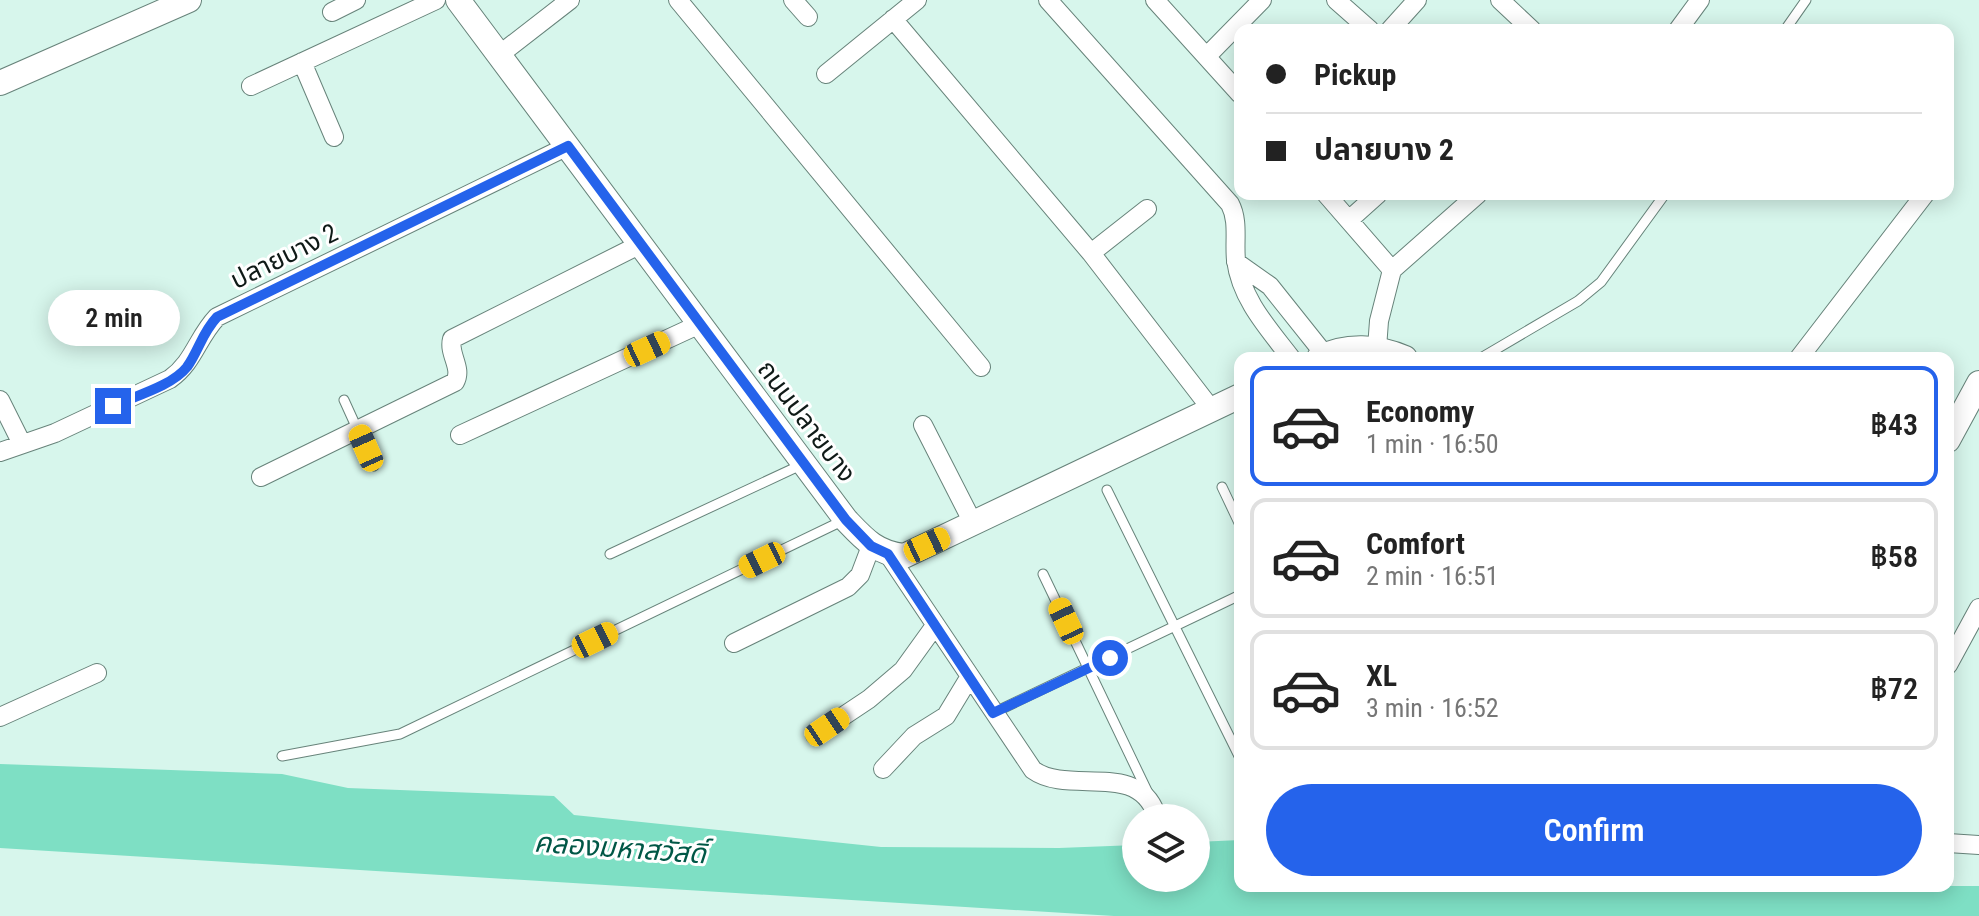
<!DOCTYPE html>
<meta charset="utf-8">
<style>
:root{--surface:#fff;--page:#f6f6f6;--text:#222;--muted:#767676;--line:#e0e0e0;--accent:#2563eb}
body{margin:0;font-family:"Roboto Condensed","Noto Sans Thai",sans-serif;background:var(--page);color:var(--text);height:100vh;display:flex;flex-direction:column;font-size:30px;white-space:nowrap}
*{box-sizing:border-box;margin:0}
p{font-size:26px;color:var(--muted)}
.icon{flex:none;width:44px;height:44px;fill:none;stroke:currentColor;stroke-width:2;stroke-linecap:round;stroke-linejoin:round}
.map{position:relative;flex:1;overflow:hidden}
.sheet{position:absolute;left:1234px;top:352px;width:720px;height:540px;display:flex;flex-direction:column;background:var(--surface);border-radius:16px;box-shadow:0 4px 20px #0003}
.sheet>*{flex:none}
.guide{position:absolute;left:1234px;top:24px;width:720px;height:176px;border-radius:16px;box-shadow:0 4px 20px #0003;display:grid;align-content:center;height:176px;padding:0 32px;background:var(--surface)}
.fabs{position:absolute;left:1122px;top:804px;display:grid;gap:16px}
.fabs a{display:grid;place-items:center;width:88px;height:88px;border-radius:50%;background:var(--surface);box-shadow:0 4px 20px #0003;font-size:40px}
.end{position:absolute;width:36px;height:36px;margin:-18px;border:10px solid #2563eb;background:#fff;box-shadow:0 0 0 4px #fff}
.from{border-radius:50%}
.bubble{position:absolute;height:56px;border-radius:28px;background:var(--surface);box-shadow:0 4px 20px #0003;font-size:26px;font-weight:600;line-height:56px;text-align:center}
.car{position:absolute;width:24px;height:48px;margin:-24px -12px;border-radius:10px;box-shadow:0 0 6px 2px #0007;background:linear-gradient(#f5c518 24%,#345 0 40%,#f5c518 0 76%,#345 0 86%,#f5c518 0)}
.guide b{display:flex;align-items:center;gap:28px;height:76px;font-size:30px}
.guide b+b{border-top:2px solid var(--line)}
.guide i{width:20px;height:20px;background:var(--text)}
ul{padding:14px 0 0;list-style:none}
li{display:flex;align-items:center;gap:24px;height:120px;margin:0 16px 12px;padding:0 16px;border:4px solid var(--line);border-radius:16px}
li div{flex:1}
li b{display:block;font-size:30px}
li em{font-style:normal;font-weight:600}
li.on{border-color:var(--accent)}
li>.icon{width:72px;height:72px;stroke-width:1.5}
.action{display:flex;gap:16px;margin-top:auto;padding:16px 32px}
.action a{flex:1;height:92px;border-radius:48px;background:var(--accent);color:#fff;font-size:32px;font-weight:600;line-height:92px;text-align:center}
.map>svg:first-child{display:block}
.water{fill:#7edfc4}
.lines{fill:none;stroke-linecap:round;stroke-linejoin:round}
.lane-casing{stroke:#67837a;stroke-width:11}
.street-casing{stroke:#67837a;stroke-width:20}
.secondary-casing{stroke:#67837a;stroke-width:26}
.lane{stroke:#fff;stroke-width:9}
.street{stroke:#fff;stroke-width:18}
.secondary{stroke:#fff;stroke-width:24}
.route{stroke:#2563eb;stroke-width:10}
.labels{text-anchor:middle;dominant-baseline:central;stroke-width:6;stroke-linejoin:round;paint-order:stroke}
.street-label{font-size:26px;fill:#0f1a17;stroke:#fff}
.water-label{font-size:28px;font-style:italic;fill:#005746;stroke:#fff}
</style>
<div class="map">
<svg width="1979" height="916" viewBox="0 0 1979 916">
<rect width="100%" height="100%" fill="#d7f6ec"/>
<path class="water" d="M0,764l282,10 66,14 206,8 20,19 307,32 178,1 77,-3v33h60v-36l44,-2v46h739v30h-865l-1114,-68z"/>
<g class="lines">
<defs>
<path id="lane" d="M1785,30l21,-30
M1481,358l97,-57 23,-19 64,-88
M344,400l30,66
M1222,487l18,38
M1107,490l133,268
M610,554l191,-89
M1043,574l105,219
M993,713l247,-118
M282,756l118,-22 442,-213"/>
<path id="street" d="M678,0l303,367
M793,0l15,17
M1048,0l182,204c9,17 4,37 6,56 5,39 32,68 55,98
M1155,0l85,94
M1336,0l34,30
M1500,0l32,30
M332,12l24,-12
M893,19l198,234 121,157
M1390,30l27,-30
M1678,30l22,-30
M499,55l71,-55
M1207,56l55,-56
M302,62l32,75
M826,74l91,-74
M251,86l185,-86
M1326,194l66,76
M1349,220l29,-26
M1091,253l56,-44
M1236,262l34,24 55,69
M1392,270l86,-76
M1377,348l2,-27 13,-51
M1799,358l126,-164
M0,400l22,44
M923,425l50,98
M460,435l240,-111
M0,452l55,-19 115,-54c24,-17 27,-41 47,-62l351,-171
M261,477l194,-95c8,-14 -7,-28 -3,-43l189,-95
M888,554l145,216c36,26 104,-10 123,44
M734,643l114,-56 12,-12 11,-29
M1948,665l31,-57
M0,717l97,-44
M815,735l54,-36 34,-29 31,-43
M883,769l31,-33 32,-20 23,-38
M1948,843l31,2"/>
<path id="secondary" d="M458,0l388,520c18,19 30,33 58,36l336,-160
M0,83l189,-83
M1319,358c27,-14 59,-12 86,0
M1948,440l31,-57"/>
</defs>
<use href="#lane" class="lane-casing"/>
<use href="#street" class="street-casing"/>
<use href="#secondary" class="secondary-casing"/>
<use href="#lane" class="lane"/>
<use href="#street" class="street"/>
<use href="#secondary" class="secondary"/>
</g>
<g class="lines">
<path class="route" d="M113,406c22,-10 59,-20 74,-39 12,-17 15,-34 30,-50l351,-171 278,374 25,26 17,8 105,159 117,-55"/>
</g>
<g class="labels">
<g class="street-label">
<text transform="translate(284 256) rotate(-26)">ปลายบาง 2</text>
<text transform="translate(807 421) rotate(53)">ถนนปลายบาง</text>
</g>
<g class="water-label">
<text transform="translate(620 848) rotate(4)">คลองมหาสวัสดิ์</text>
</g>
</g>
</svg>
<div class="fabs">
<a><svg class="icon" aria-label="layers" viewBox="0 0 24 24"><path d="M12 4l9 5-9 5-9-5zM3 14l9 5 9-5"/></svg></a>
</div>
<i class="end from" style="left:1110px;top:658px"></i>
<i class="end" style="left:113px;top:406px"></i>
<div class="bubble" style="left:48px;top:290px;width:132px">2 min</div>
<i class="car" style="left:647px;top:349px;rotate:65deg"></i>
<i class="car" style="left:366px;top:448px;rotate:336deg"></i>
<i class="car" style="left:927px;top:545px;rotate:65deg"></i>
<i class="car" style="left:762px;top:560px;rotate:244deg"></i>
<i class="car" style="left:1066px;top:621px;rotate:335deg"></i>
<i class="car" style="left:595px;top:640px;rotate:64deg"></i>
<i class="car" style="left:827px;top:727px;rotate:56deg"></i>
<div class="guide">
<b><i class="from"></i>Pickup</b>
<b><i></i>ปลายบาง 2</b>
</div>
<section class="sheet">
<ul>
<li class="on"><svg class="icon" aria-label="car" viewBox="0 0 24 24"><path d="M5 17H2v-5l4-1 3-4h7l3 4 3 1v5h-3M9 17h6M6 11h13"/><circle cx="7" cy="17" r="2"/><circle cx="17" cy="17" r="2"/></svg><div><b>Economy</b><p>1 min · 16:50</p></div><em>฿43</em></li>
<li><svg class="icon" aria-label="car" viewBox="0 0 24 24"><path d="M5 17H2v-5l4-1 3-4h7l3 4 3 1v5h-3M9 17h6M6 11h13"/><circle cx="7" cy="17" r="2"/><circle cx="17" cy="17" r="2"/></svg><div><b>Comfort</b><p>2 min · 16:51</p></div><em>฿58</em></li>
<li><svg class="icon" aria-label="car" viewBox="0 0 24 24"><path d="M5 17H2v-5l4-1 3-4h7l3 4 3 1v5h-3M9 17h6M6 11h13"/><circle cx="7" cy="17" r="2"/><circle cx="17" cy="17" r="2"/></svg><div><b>XL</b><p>3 min · 16:52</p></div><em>฿72</em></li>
</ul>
<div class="action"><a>Confirm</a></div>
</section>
</div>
